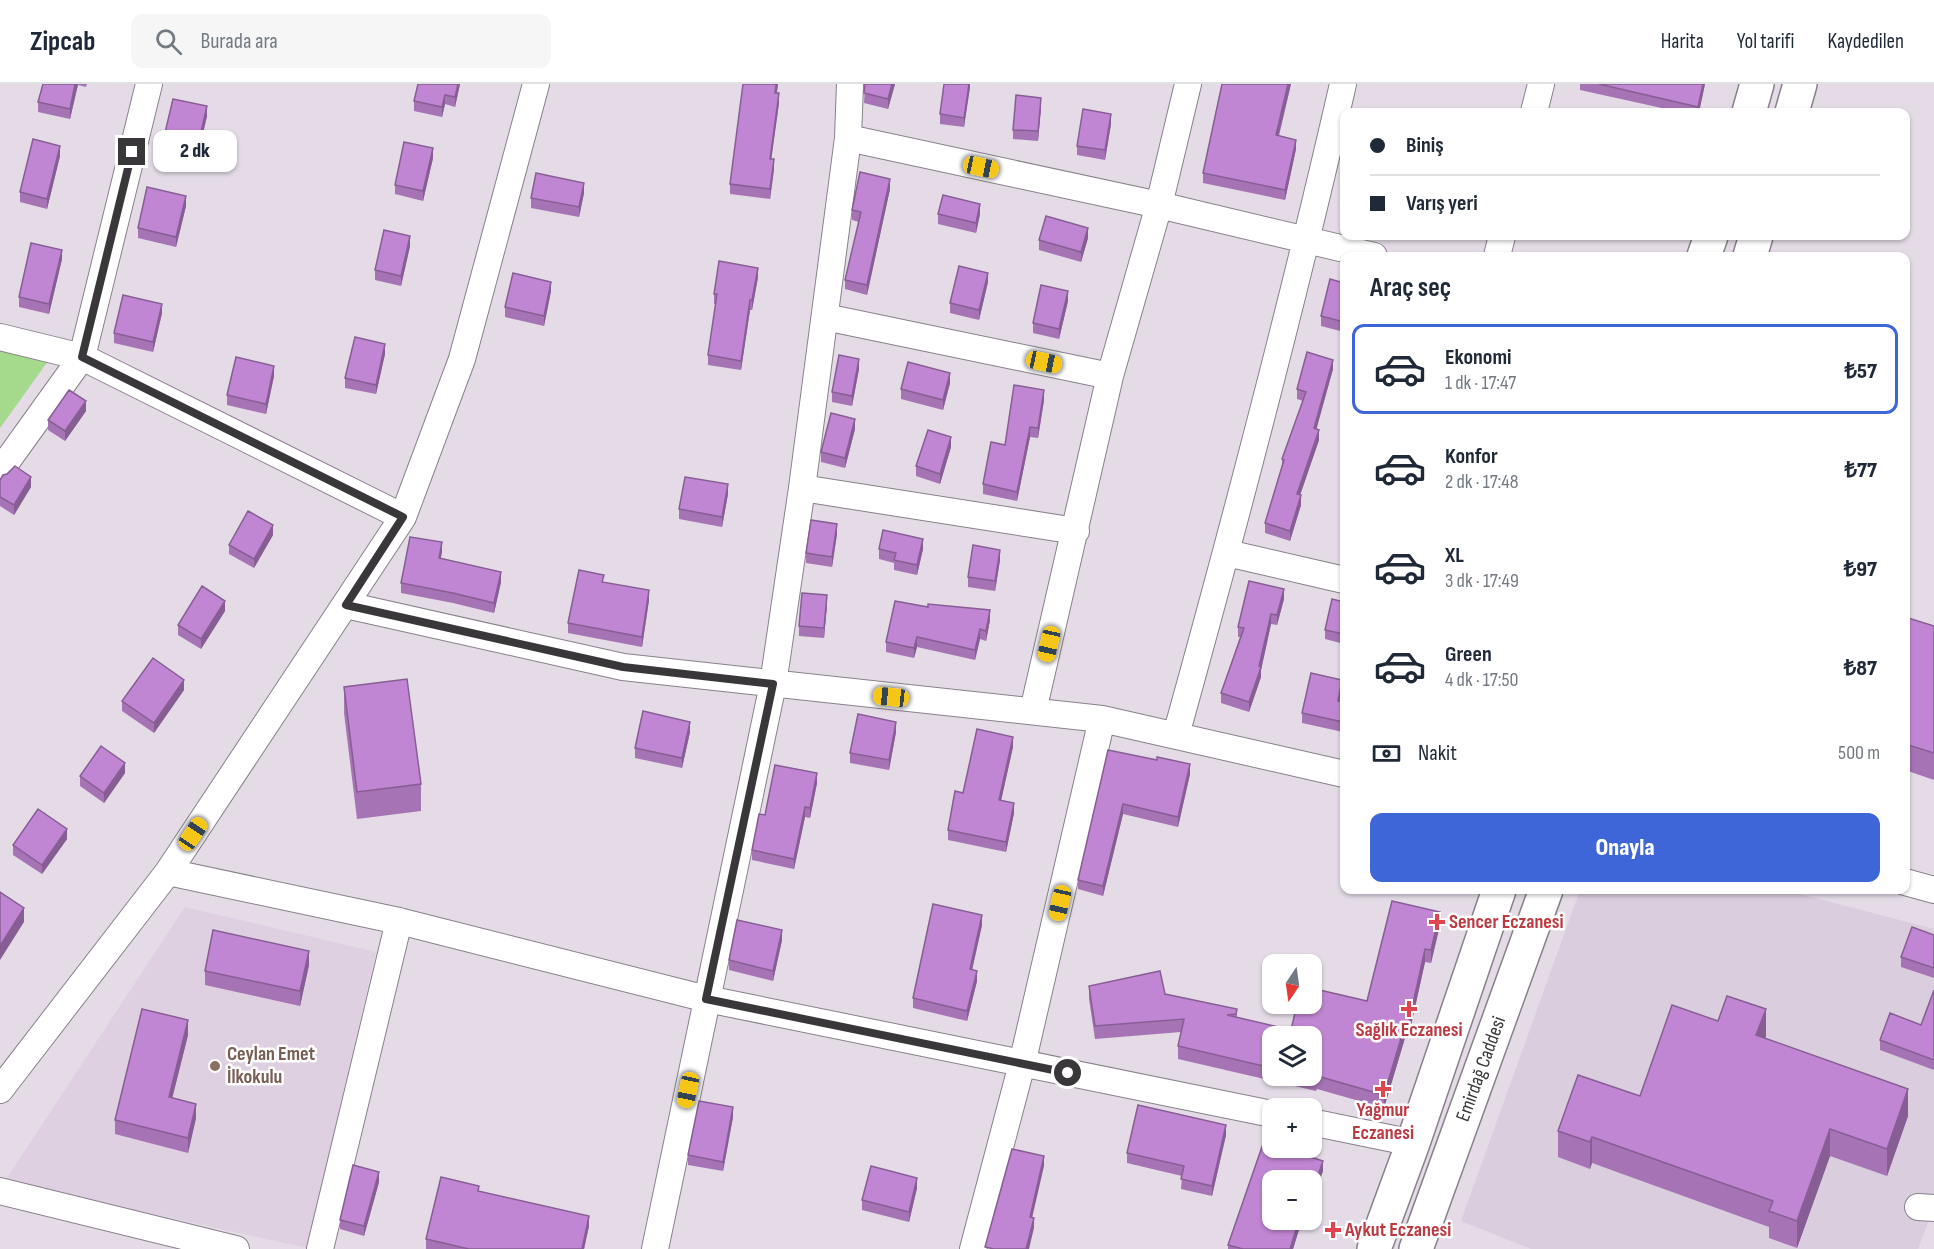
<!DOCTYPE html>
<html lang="tr">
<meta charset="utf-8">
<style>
:root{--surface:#fff;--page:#f6f6f7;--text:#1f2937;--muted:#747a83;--line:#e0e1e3;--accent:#3e66d8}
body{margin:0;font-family:"Sofia Sans Condensed",sans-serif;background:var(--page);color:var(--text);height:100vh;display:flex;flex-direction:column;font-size:22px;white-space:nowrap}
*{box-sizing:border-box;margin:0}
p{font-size:20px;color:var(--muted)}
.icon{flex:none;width:33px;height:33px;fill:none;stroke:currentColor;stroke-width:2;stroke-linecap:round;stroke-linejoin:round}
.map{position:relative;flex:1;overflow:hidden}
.side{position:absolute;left:1340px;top:168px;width:570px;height:642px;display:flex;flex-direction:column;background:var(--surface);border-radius:12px;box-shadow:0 2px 4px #0004}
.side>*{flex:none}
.banner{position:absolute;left:1340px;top:24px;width:570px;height:132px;border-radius:12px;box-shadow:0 2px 4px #0004;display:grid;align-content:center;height:132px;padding:0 30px;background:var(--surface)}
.needle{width:39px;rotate:193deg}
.fabs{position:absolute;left:1262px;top:870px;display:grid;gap:12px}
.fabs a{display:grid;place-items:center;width:60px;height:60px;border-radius:12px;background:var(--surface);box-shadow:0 2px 4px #0004;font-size:30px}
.end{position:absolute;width:27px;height:27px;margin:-14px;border:8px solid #3a373b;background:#fff;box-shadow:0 0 0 3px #fff}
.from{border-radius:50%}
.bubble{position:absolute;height:42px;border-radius:12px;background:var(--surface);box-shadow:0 2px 4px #0004;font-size:20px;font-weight:800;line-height:42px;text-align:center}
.car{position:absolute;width:18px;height:36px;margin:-18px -9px;border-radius:8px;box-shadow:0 0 4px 2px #0007;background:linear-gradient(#f5c518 24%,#345 0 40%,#f5c518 0 76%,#345 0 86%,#f5c518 0)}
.banner b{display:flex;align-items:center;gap:21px;height:57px;font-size:22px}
.banner b+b{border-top:2px solid var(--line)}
.banner i{width:15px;height:15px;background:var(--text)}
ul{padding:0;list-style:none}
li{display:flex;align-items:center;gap:18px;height:90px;margin:0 12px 9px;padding:0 18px;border:3px solid transparent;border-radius:12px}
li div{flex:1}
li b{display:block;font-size:22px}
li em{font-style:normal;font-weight:800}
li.on{border-color:var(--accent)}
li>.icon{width:54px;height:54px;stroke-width:1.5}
h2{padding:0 30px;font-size:27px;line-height:72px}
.pay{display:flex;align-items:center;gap:15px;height:66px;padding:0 30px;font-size:22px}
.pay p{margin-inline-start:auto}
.button{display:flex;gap:12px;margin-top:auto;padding:12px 30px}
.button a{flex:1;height:69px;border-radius:12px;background:var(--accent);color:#fff;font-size:24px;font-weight:800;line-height:69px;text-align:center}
header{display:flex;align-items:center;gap:36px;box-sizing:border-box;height:84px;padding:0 30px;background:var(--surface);border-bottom:2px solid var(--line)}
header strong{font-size:28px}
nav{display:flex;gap:33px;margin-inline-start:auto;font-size:21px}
.search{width:420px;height:54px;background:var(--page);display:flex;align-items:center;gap:15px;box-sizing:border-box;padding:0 21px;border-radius:12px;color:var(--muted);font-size:22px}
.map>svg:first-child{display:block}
.built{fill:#dacdde}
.education{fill:#decfe1}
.green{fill:#a5da8d}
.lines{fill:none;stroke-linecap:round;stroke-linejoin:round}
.minor-casing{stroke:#88808a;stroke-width:28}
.major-casing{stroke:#88808a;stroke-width:36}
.minor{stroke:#fff;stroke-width:26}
.major{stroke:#fff;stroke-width:33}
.wall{fill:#a673b5;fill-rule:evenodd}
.shaded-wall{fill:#875e94}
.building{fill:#c186d3;stroke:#875e94;stroke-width:1.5}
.route{stroke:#3a373b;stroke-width:8}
.health-dot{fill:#e0444e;stroke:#fff;stroke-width:2}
.education-dot{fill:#8d6e63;stroke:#fff;stroke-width:2}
.labels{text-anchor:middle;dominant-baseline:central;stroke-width:5;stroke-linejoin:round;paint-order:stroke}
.health-label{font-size:20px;font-weight:bold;fill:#be3a42;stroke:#fff;text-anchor:start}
.education-label{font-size:20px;font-weight:bold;fill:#785e54;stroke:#fff;text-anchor:start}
.street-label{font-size:20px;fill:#3a373b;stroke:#fff}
</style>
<header>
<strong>Zipcab</strong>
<div class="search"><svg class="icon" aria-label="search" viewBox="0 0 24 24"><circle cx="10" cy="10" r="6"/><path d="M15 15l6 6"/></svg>Burada ara</div>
<nav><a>Harita</a><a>Yol tarifi</a><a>Kaydedilen</a></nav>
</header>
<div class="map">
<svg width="1934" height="1165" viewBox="0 0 1934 1165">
<rect width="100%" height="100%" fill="#e4dbe6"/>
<path class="built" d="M1580,806h205l149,39v278l-16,42h-387l-70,-28z"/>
<path class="education" d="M185,823l191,45 -69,296 -302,-67z"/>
<path class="green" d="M0,262l51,11 -51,71z"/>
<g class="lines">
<defs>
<path id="minor" d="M1534,28l7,-28
M848,54l311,67 215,51
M1497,172l5,-20
M825,233l285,59
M0,253l82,20 321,160
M0,387l82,-114 67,-273
M802,404l274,43
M1227,469l117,27
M346,521l277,62 479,52 242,55
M1033,627l77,-335 49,-171 29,-121
M1176,651c60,-216 117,-433 167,-651
M168,788l231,49 308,78 565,115
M1905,798l29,8
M0,1006l168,-218 235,-355 59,-158 74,-275
M1311,1038l102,21
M0,1107l236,58
M1918,1123l16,1
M320,1165l79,-328
M655,1165l118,-565 29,-196 46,-350 2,-54
M973,1165l49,-185 80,-345"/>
<path id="major" d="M1749,28l8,-28
M1792,28l8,-28
M1704,172l7,-20
M1750,172l6,-20
M1374,1165l39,-106 86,-253
M1416,1165l130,-359"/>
</defs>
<use href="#minor" class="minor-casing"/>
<use href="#major" class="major-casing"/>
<use href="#minor" class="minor"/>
<use href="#major" class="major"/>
</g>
<path class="wall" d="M43,0h44l-1,3 -8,-2 -8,34 -32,-7v-10z
M460,0l-5,23 -10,-3 -3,13 -28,-6v-10z
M743,0h35l-1,9 2,10 -8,56 3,10 -4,30 -40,-5v-10z
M865,0h30l-7,25 -24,-6z
M970,0l-6,43 -24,-3v-10z
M1222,0h69l-12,52 17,13 -11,51 -82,-17v-10z
M1580,0h125l-6,28h-19l-100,-22z
M1041,24l-3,33 -25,-2v-9z
M207,32l-9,39 -34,-8v-10z
M1111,40l-6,36 -28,-5v-9z
M60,72l-13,53 -27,-7v-10z
M433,74l-10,43 -28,-7v-9z
M890,105l-23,106 -22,-6v-9l14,-58 -7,-2v-10z
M584,109l-5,24 -48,-9v-10z
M186,122l-10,41 -38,-9v-10z
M938,130h42l-4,19 -38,-9z
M1088,154l-7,24 -42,-12v-10z
M410,162l-9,40 -26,-6v-10z
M62,175l-13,55 -30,-7v-10z
M758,193l-6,33h-2l-9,60 -33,-5v-10l8,-51h-2v-10z
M988,198l-9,38 -29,-7v-10z
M1344,199v49l-23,-6v-10z
M551,207l-7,35 -39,-9v-10z
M1068,217l-9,38 -26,-6v-10z
M162,229l-9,39 -39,-9v-10z
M385,270l-9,40 -31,-6v-10z
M859,285l-7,37 -20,-4v-10z
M1333,285l-17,60 3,11 -19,55 1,10 -11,36 -25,-8v-10l17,-58v-6l21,-58 -6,-2v-10z
M274,292l-8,38 -39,-9v-10z
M950,299l-7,27 -42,-11v-10z
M1044,316l-6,38 -8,-1 -13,64 -34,-7v-10l22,-39z
M86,327l-21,30 -17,-11v-10z
M855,345l-10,39 -24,-6v-10z
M951,363l-11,37 -24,-8v-10z
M0,396l31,7 -17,28 -14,-9z
M728,410l-6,33 -43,-8v-10z
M837,450l-5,33 -26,-4v-10z
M273,451l-19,33 -25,-14v-9z
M879,465h44l-6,26 -23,-5v-7l-15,-4z
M442,468l-2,6 61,24 -7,31 -41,-10 -52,-10v-10z
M1000,476l-5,31 -27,-4v-10z
M604,499l45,17 -7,47 -74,-14v-10z
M1284,515l-7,26 -6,-1 -10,46v7l-12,35 -28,-9v-10l19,-56h-2v-10z
M1344,518v42l-19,-5v-9z
M827,521l-3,33 -25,-2v-10z
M225,527l-24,38 -23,-14v-10z
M1905,533l29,9v154l-29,-10z
M990,536l-4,21 -6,-2 -5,21 -58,-13 -3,11 -28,-6v-10z
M344,603l77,97v27l-64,8 -13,-106z
M184,606l-30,43 -32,-22v-10z
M1342,606l-2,11 4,1v25l-1,5 -41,-9v-10z
M690,648l-8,36 -47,-10v-10z
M896,648l-7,38 -39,-7v-10z
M1013,663l-12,53 13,13 -8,39 -58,-12v-10l15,-37z
M1108,666l82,24 -12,53 -55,-13 -20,82 -25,-7v-9z
M125,689l-21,30 -24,-17v-10z
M817,699l-7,35 -5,-1 -11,52 -42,-9v-10l13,-35z
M67,755l-25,35 -29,-19v-10z
M982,841l-10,45 5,11 -10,40 -54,-13v-10z
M1440,841l-9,38 -6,-1 -17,77 -3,-1 -21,70 -67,-19 -1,2 -138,-32v-13l3,-14 -86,7 -6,-40v-13l76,8 72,15v8l54,13 76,-29zM1272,952l39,40h-39z
M1934,851v43l-33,-11v-10z
M782,856l-9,41 -44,-11v-10z
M309,881l-9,41 -95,-21v-14z
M1934,906v80l-54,-20v-10l41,-15z
M1718,937l48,15 -1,2 143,78 -21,60 -57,-20 -33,92 -28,-10v-11l-177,-64 -2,6 -32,-12v-26l82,-35z
M188,951l-16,63 24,20 -8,35 -73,-19v-14z
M733,1033l-10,54 -35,-6v-10z
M1226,1051l-14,61 -31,-7 1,-13 -55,-13v-10z
M1264,1057l8,3v4h11l40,13v10l-12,33v-24h-39v40h30l-9,29h-65v-4z
M379,1098l-15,54 -24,-7v-9z
M917,1104l-8,34 -47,-12v-10z
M479,1107l110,35 -5,23h-158v-10z"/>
<path class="shaded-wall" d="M75,0h3l-8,35v-10z
M458,0h2l-5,23v-10z
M776,0h2l-3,18v-9z
M892,0h3l-7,25v-10z
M969,0h1v4l-6,39v-9z
M1288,0h3l-15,61v-10z
M1703,0h2l-6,28h-1v-5z
M779,9v10l-9,66v-10z
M445,11v9l-3,13v-10z
M1041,14v10l-3,33v-10z
M207,22v10l-9,39v-10z
M1111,30v10l-6,36v-10z
M1296,56v9l-11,51v-10z
M60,62v10l-13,53v-10z
M433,64v10l-10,43v-10z
M774,75v10l-4,30v-10z
M890,95v10l-23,106v-10z
M584,99v10l-5,24v-10z
M186,112v10l-10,41v-10z
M980,120v10l-4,19v-10z
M1088,144v10l-7,24v-10z
M410,152v10l-9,40v-10z
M62,166v9l-13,55v-10z
M758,184v9l-6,33v-10z
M988,189v9l-9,38v-10z
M551,198v9l-7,35v-10z
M1068,207v10l-9,38v-10z
M750,216v10l-9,60v-9z
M162,220v9l-9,39v-10z
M385,260v10l-9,40v-9z
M859,275v10l-7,37v-10z
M1333,276v9l-19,69v-10z
M274,282v10l-8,38v-10z
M950,289v10l-7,27v-10z
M1044,306v10l-6,38v-10z
M86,317v10l-21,30v-10z
M855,335v10l-10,39v-10z
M1030,343v10l-13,64v-9z
M1319,346v10l-22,64v-10z
M951,353v10l-11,37v-10z
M31,393v10l-17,28v-10z
M728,400v10l-6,33v-10z
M1301,411v10l-11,36v-10z
M837,440v10l-5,33v-10z
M273,441v10l-19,33v-9z
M923,455v10l-6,26v-10z
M442,458v10l-3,16v-10z
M1000,466v10l-5,31v-10z
M501,488v10l-7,31v-10z
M1284,505v10l-7,26v-10z
M649,506v10l-7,47v-10z
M827,511v10l-3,33v-10z
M225,517v10l-24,38v-10z
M990,526v10l-4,21v-10z
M1271,530v10l-10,46v7l-12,35v-10l10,-36z
M980,545v10l-5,21v-10z
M917,553v10l-3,11v-10z
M184,596v10l-30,43v-10z
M1342,596v10l-4,21v-10z
M690,638v10l-8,36v-10z
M896,638v10l-7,38v-10z
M1013,653v10l-14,63v-10z
M125,679v10l-21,30v-10z
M1190,680v10l-12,53v-10z
M817,689v10l-7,35v-10z
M1014,719v10l-8,39v-10z
M1123,720v10l-20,82v-10z
M805,723v10l-11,52v-10z
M67,745v10l-25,35v-9z
M24,824v14l-24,38v-14z
M1440,828v13l-9,38v-13z
M982,831v10l-12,54v-10z
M782,846v10l-9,41v-10z
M1425,865v13l-17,77v-13z
M309,867v14l-9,41v-15z
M977,887v10l-10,40v-10z
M1766,925v27l-10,25v-26z
M188,936v15l-19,76v-14z
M1405,941v13l-21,70v-13z
M1908,1005v27l-21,60v-27z
M196,1020v14l-8,35v-15z
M733,1023v10l-10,54v-9z
M1226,1041v10l-14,61v-10z
M1830,1045v27l-33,92v-27z
M1592,1053v26l-2,6v-27z
M1044,1072v10l-14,61v-10z
M1323,1077v10l-12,33v-10z
M379,1088v10l-15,54v-10z
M917,1094v10l-8,34v-10z
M589,1132v10l-5,23h-2z
M1034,1134v10l-5,21h-3z
M1299,1136h3l-9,29h-3z"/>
<path class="building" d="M43,0h32l-5,25 -32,-7z
M418,0h40l-3,13 -10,-2 -3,12 -28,-6z
M743,0h33l-1,9h4l-9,66h4l-4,30 -40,-5z
M865,0h27l-4,15 -24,-6z
M944,0h25l-5,34 -24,-4z
M1222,0h66l-12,51 20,5 -11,50 -82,-17z
M1599,0h104l-5,23z
M1016,11l25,3 -3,33 -25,-1z
M173,15l34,7 -9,39 -34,-8z
M1083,25l28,5 -6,36 -28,-4z
M33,55l27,7 -13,53 -27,-7z
M404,58l29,6 -10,43 -28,-6z
M860,88l30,7 -23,106 -22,-5 16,-68 -9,-2z
M536,89l48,10 -5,24 -48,-9z
M147,103l39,9 -10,41 -38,-9z
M943,111l37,9 -4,19 -38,-9z
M1046,132l42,12 -7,24 -42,-12z
M384,146l26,6 -9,40 -26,-6z
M31,159l31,7 -13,54 -30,-7z
M719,177l39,7 -6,32h-2l-9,61 -33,-6 9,-61h-3z
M959,182l29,7 -9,37 -29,-7z
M513,189l38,9 -7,34 -39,-9z
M1330,195l14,4v39l-23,-6z
M1041,201l27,6 -9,38 -26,-6z
M123,211l39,9 -9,38 -39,-9z
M355,253l30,7 -9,41 -31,-7z
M1307,268l26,8 -19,68 5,2 -22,64 4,1 -11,36 -25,-8 19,-63 -2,-1 24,-67 -9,-3z
M839,271l20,4 -7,37 -20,-4z
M236,273l38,9 -8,38 -39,-9z
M908,278l42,11 -7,27 -42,-11z
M1014,301l30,5 -6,38 -8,-1 -13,65 -34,-8 8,-42 14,3z
M69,306l17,11 -21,30 -17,-11z
M831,329l24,6 -10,39 -24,-6z
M928,346l23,7 -11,37 -24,-8z
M15,382l16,11 -17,28 -14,-8v-17l3,-5 4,-1z
M685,393l43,7 -6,33 -43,-8z
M248,427l25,14 -19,34 -25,-14z
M811,436l26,4 -5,33 -26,-4z
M883,446l40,9 -6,26 -23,-5 2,-7 -17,-4z
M410,453l32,5 -3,16 62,14 -7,31 -41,-10 -52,-10z
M973,461l27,5 -5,31 -27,-4z
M579,486l25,5 -2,7 47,8 -7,47 -74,-14z
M1249,497l35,8 -7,26 -6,-1 -12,52 2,1 -12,35 -28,-9 23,-65 -6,-1z
M202,502l23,15 -24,38 -23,-14z
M802,509l25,2 -3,33 -25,-2z
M1332,515l12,3v32l-19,-4z
M895,517l33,6v-3l62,6 -4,21 -6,-2 -5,21 -58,-13 -3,11 -28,-6z
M1905,533l29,9v127l-29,-9z
M153,574l31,22 -30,43 -32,-22z
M1311,589l31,7 -4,21 6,1v15l-1,5 -41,-9z
M407,595l14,105 -64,8 -13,-105z
M643,627l47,11 -8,36 -47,-10z
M858,630l38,8 -7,38 -39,-7z
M977,645l36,8 -14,63 15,3 -8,39 -58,-12 7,-39 8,2z
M101,662l24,17 -21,30 -24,-17z
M1108,666l49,10v-3l33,7 -12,53 -55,-13 -20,82 -25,-6z
M775,681l42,8 -7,35 -5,-1 -11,52 -42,-9 7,-36 6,1z
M38,725l29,20 -25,36 -29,-20z
M0,808l24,16 -24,38z
M1392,817l48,11 -9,38 -6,-1 -17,77 -3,-1 -21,70 -67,-19 -1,2 -12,-2h7v-40h-39v32l-94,-22 6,-27 -89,7 -6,-40 71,-15 5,23 72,15 -1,5 -9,1 64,15 6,-26h14v-16l56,13z
M933,820l49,11 -12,54 7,2 -10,40 -54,-13z
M737,836l45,10 -9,41 -44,-11z
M1912,843l22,8v33l-33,-11z
M213,846l96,21 -9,40 -95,-20z
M1934,906v70l-54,-20 10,-27 31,12z
M1727,912l39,13 -10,26 152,54 -21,60 -57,-20 -33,92 -28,-10 4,-10 -181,-64 -2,5 -32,-11 20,-56 62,21 32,-91 46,16z
M142,925l46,11 -19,77 27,7 -8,34 -73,-18z
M699,1017l34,6 -10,55 -35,-7z
M1138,1021l88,20 -14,61 -31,-7 3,-13 -57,-13z
M1264,1057l8,3v4h11l40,13 -12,33v-14h-39v40h27l-9,29h-47l-15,-4z
M1012,1065l32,7 -14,61 4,1 -8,31h-32l-9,-2z
M353,1081l26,7 -15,54 -24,-6z
M871,1082l46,12 -8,34 -47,-12z
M441,1093l38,9 -1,5 111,25 -7,33h-113l-43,-10z"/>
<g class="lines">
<path class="route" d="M132,68l-50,205 321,160 -57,88 277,62 150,17 -67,315 362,74"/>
</g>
<g class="health-dot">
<path d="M1434 829h6v6h6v6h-6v6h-6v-6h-6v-6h6z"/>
<path d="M1406 916h6v6h6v6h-6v6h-6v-6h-6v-6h6z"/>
<path d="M1380 996h6v6h6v6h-6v6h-6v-6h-6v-6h6z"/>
<path d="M1330 1137h6v6h6v6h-6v6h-6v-6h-6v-6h6z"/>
</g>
<circle class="education-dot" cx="215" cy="982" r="6"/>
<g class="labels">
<g class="health-label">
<text x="1449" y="838">Sencer Eczanesi</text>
<text x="1409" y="946" text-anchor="middle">Sağlık Eczanesi</text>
<text x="1383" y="1026" text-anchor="middle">Yağmur<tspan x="1383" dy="23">Eczanesi</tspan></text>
<text x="1345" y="1146">Aykut Eczanesi</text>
</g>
<g class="education-label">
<text x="227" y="970">Ceylan Emet<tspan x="227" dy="23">İlkokulu</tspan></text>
</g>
<g class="street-label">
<text transform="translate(1481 985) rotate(-70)">Emirdağ Caddesi</text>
</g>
</g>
</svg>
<div class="fabs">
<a><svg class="needle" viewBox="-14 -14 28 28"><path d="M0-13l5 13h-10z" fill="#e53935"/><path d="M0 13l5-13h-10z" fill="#747a83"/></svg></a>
<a><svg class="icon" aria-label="layers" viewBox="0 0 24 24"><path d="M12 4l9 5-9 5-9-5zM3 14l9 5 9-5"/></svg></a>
<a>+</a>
<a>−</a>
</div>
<i class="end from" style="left:1068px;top:989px"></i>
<i class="end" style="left:132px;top:68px"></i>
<div class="bubble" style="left:153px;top:46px;width:84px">2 dk</div>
<i class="car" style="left:981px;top:83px;rotate:102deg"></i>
<i class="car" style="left:1044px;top:278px;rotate:102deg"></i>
<i class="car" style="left:1049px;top:560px;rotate:193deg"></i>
<i class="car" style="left:891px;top:613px;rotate:276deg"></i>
<i class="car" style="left:193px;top:750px;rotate:34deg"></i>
<i class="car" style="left:1060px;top:819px;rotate:193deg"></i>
<i class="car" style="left:688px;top:1006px;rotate:192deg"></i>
<div class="banner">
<b><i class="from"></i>Biniş</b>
<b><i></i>Varış yeri</b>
</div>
<section class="side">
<h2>Araç seç</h2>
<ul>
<li class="on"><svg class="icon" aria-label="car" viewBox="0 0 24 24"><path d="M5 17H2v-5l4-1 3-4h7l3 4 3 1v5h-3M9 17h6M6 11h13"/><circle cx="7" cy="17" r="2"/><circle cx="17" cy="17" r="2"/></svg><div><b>Ekonomi</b><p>1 dk · 17:47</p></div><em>₺57</em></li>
<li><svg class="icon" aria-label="car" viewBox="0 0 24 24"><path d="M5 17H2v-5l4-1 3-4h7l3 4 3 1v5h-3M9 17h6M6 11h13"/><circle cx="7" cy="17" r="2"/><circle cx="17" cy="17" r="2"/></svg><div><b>Konfor</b><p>2 dk · 17:48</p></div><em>₺77</em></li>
<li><svg class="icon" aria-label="car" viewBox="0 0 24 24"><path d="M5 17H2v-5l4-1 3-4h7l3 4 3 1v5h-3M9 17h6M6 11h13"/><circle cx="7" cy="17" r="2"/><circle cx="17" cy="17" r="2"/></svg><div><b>XL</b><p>3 dk · 17:49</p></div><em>₺97</em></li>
<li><svg class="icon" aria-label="car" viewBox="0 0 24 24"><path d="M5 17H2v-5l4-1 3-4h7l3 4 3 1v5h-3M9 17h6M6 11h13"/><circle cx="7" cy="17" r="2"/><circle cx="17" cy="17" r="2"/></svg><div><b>Green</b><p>4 dk · 17:50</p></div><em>₺87</em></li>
</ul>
<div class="pay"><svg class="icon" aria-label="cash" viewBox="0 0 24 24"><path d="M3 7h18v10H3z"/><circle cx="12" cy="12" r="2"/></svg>Nakit<p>500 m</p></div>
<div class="button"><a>Onayla</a></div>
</section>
</div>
